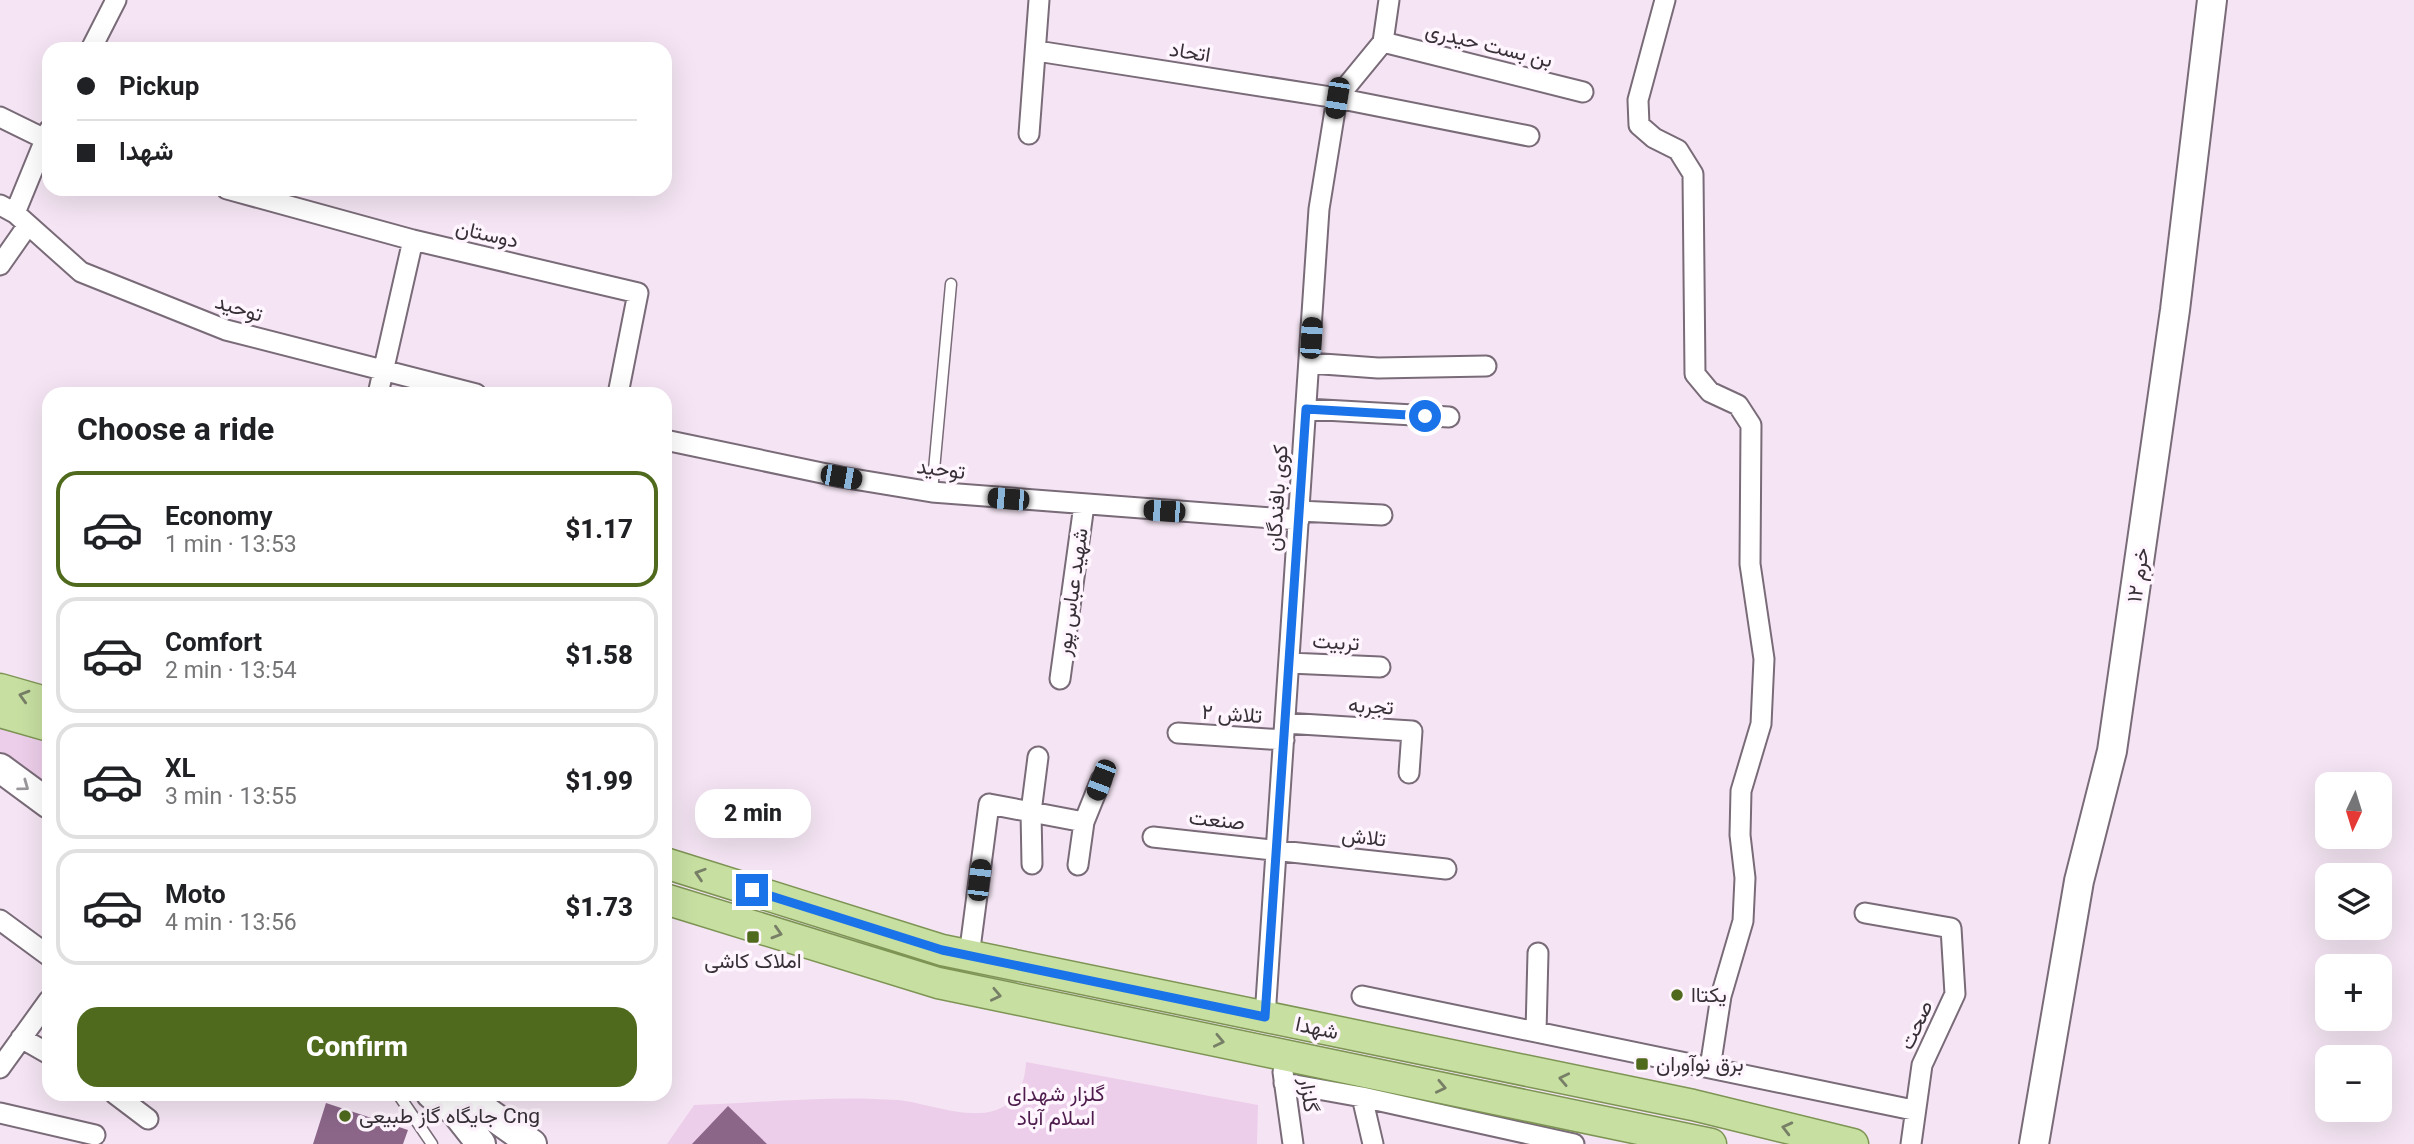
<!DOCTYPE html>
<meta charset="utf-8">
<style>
:root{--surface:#fff;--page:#f6f6f6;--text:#202124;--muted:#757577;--line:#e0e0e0;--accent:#4f6a1d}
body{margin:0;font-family:Roboto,Vazirmatn,sans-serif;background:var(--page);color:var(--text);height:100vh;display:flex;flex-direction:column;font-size:26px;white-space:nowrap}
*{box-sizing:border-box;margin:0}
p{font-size:23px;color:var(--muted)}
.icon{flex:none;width:38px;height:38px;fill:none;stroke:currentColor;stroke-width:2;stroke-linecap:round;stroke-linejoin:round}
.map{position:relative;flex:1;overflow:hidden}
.sheet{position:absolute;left:42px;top:387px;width:630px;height:714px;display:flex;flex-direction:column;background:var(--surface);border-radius:21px;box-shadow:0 7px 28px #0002}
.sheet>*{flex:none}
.banner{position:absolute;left:42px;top:42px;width:630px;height:154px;border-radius:21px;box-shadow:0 7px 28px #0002;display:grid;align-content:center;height:154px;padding:0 35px;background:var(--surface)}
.needle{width:46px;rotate:184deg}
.controls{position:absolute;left:2315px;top:772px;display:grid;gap:14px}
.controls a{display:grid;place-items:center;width:77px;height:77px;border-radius:14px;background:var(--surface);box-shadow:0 7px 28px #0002;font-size:35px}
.end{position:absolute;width:32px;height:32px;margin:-16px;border:9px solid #1a73e8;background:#fff;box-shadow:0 0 0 4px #fff}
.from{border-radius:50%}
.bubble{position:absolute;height:49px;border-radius:21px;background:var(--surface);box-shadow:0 7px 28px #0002;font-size:23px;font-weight:800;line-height:49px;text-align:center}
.car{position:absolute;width:21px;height:42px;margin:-21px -10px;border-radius:9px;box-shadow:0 0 5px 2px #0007;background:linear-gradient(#222 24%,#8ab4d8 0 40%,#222 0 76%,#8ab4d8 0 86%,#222 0)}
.banner b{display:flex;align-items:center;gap:24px;height:66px;font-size:26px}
.banner b+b{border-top:2px solid var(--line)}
.banner i{width:18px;height:18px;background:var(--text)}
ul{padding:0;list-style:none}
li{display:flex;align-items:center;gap:21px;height:116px;margin:0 14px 10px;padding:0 21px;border:4px solid var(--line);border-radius:21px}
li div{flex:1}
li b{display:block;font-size:26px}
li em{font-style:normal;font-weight:800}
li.on{border-color:var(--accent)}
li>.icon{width:63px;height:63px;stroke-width:1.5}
h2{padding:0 35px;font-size:32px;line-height:84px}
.button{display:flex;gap:14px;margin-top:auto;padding:14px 35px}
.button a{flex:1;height:80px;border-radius:21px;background:var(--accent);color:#fff;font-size:28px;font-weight:800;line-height:80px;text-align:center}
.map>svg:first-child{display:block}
.green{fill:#edceea}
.building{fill:#8b6689}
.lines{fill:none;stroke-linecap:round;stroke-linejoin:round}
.lane-casing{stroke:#796b78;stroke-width:13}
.street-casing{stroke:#796b78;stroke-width:23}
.secondary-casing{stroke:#796b78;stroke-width:32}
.primary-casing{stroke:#7d9454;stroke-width:33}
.lane{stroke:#fff;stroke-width:10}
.street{stroke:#fff;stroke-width:19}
.secondary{stroke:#fff;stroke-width:28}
.primary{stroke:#c7dfa1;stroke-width:30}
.oneway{stroke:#787f67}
.oneway2{stroke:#9b989b}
.route{stroke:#1a73e8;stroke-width:9}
.poi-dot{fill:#4f6a1d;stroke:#fff5fe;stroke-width:2.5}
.labels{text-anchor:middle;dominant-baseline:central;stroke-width:7;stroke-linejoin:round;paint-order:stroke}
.street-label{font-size:21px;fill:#373137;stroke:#fff5fe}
.poi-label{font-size:21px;fill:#373137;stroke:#fff5fe;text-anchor:start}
.park-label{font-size:21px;fill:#4d1c4c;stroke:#fff5fe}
</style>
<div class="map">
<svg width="2414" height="1144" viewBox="0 0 2414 1144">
<rect width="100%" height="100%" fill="#f5e5f4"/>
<path class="green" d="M0,722l49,14v54l-49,-36z
M1026,1062l232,43 -1,39h-590l27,-39c67,-2 137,-10 204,-5 28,3 68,19 95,11 25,-7 32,-28 33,-49z"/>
<path class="building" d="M326,1103l82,27 -5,14h-90z
M728,1106l39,38h-75z"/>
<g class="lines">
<defs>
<path id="lane" d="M932,492l19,-208
M398,1094l34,50"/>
<path id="street" d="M1665,0l-27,100 1,25 15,13 24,12 15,24 2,200 15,18 28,13 13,20 -1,139 14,95 -3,65 -20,67 -1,44 5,43 -2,43 -22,75 -11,72
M1383,42l200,50
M91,49l25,-49
M1037,51l300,47 192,38
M0,117l49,24
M1029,134l10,-134
M227,189l186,51 225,53 -20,101
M0,205l15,8 66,59 145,58 250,64
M15,213l34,-83
M0,265l28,-40
M1309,363l69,5 108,-2
M378,394l35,-154
M1306,409l143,8
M665,440l176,37 91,15 367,28
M1299,511l83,4
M1289,663l91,4
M1060,679l24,-174
M1285,723l127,8 -3,42
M1178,733l106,7
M1153,837l293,32
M1032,864l-1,-52 7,-55
M1078,865l6,-43
M1865,913l86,15 4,66 -33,71 -11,79
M0,920l49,36
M969,956l20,-152 95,18 17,-42
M1362,996l551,114
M1265,1017l54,-808 18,-111 46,-56 6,-42
M1536,1032l2,-79
M21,1038l28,16
M0,1068l49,-68
M1283,1072l10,72
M1284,1083l78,14 212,47
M115,1094l33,25
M1362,1097l11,47
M0,1113l95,22"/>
<path id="secondary" d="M0,768l49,36
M431,1094l24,17 26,33
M462,1094l70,50
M2034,1144l45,-263 33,-130 63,-441 37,-310"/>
<path id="primary" d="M0,689l49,14
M0,712l49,14
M665,863l277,87 751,155 160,39
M665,899l273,84 773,161"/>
</defs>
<use href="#lane" class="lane-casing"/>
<use href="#street" class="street-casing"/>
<use href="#secondary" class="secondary-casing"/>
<use href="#primary" class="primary-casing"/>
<use href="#lane" class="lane"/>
<use href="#street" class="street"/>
<use href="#secondary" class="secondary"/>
<use href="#primary" class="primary"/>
</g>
<defs><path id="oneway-chevron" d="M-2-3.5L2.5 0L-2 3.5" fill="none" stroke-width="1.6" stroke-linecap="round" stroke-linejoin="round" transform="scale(1.75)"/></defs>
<g class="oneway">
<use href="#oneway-chevron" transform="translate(24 696) rotate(-164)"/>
<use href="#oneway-chevron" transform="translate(700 874) rotate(-162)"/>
<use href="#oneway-chevron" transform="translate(777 933) rotate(17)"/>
<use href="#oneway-chevron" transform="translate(996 995) rotate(12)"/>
<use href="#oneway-chevron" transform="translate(1219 1041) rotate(12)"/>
<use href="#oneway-chevron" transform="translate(1564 1079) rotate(-168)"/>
<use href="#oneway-chevron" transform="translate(1441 1087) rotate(12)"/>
<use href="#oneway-chevron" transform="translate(1787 1128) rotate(-166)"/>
</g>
<use class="oneway2" href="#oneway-chevron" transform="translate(24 786) rotate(36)"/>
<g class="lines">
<path class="route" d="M752,890l190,60 323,67 41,-608 119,7"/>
</g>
<g class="poi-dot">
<rect x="746" y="930" width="14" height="14" rx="3.5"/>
<circle cx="1677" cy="995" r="7"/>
<rect x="1635" y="1057" width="14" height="14" rx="3.5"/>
<circle cx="345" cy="1116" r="7"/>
</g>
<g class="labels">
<g class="street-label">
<text transform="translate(1489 45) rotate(14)">بن بست حیدری</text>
<text transform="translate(1190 52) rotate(9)">اتحاد</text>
<text transform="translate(487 234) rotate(13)">دوستان</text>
<text transform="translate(239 308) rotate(17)">توحید</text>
<text transform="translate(941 469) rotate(7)">توحید</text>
<text transform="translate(1277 498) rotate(-86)">کوی بافندگان</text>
<text transform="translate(2138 575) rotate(-82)">خرم ۱۲</text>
<text transform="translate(1072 592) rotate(-82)">شهید عباس پور</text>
<text transform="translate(1336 642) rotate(3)">تربیت</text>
<text transform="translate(1371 706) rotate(4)">تجربه</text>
<text transform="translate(1232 714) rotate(4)">تلاش ۲</text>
<text transform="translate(1217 820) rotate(6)">صنعت</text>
<text transform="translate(1364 837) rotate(7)">تلاش</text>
<text transform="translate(1916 1025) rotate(-65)">صحت</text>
<text transform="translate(1317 1028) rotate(12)">شهدا</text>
<text transform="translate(1309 1095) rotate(82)">گلزار</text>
</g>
<g class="poi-label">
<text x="753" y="961" text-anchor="middle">املاک کاشی</text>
<text x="1691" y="995">یکتاا</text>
<text x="1656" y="1064">برق نوآوران</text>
<text x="359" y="1116">جایگاه گاز طبیعی Cng</text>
</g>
<g class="park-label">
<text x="1056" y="1094">گلزار شهدای<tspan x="1056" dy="24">اسلام آباد</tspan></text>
</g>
</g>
</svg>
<div class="controls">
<a><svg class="needle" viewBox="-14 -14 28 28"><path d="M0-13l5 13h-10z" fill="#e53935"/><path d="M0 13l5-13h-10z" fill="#757577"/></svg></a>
<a><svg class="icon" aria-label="layers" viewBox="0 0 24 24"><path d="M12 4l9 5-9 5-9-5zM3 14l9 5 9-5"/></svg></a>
<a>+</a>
<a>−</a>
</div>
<i class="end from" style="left:1425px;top:416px"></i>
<i class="end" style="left:752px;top:890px"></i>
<div class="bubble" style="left:695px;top:789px;width:116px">2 min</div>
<i class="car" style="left:1337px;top:98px;rotate:189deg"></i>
<i class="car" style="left:1311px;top:338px;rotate:4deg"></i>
<i class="car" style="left:841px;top:477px;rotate:100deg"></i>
<i class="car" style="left:1008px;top:499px;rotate:275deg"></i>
<i class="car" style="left:1164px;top:511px;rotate:274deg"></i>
<i class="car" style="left:1101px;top:780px;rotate:201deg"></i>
<i class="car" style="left:979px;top:880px;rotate:7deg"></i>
<div class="banner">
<b><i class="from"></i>Pickup</b>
<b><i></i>شهدا</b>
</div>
<section class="sheet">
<h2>Choose a ride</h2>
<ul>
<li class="on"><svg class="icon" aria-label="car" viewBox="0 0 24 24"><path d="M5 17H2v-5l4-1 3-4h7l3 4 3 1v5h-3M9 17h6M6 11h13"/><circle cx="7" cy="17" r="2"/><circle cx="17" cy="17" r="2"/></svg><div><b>Economy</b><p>1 min · 13:53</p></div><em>$1.17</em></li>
<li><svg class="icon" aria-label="car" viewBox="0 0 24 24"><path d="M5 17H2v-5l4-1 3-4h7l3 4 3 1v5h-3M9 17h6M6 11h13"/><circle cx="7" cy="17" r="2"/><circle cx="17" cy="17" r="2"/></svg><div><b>Comfort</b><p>2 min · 13:54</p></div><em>$1.58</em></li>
<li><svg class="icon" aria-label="car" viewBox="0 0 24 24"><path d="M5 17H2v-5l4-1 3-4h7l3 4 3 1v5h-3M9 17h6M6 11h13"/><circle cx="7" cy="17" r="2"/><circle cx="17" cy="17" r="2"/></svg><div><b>XL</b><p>3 min · 13:55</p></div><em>$1.99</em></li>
<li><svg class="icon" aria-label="car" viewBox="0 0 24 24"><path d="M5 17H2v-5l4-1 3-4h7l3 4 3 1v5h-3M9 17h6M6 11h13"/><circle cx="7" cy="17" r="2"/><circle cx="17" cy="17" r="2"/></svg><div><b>Moto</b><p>4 min · 13:56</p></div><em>$1.73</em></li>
</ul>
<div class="button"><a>Confirm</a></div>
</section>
</div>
